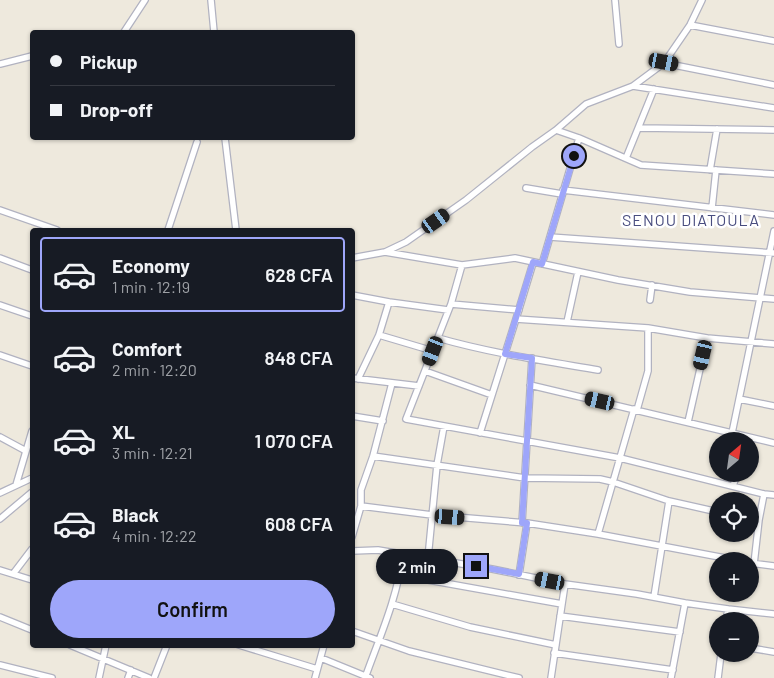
<!DOCTYPE html>
<meta charset="utf-8">
<style>
:root{--surface:#171b24;--page:#242831;--text:#f1f3f6;--muted:#9ea1a6;--line:#363941;--accent:#9ea6fa}
body{margin:0;font-family:Barlow,sans-serif;background:var(--page);color:var(--text);height:100vh;display:flex;flex-direction:column;font-size:19px;white-space:nowrap}
*{box-sizing:border-box;margin:0}
p{font-size:16px;color:var(--muted)}
.icon{flex:none;width:28px;height:28px;fill:none;stroke:currentColor;stroke-width:2;stroke-linecap:round;stroke-linejoin:round}
.map{position:relative;flex:1;overflow:hidden}
.side{position:absolute;left:30px;top:228px;width:325px;height:420px;display:flex;flex-direction:column;background:var(--surface);border-radius:5px;box-shadow:0 1px 4px #0004}
.side>*{flex:none}
.hud{position:absolute;left:30px;top:30px;width:325px;height:110px;border-radius:5px;box-shadow:0 1px 4px #0004;display:grid;align-content:center;height:110px;padding:0 20px;background:var(--surface)}
.needle{width:32px;rotate:29deg}
.controls{position:absolute;left:709px;top:432px;display:grid;gap:10px}
.controls a{display:grid;place-items:center;width:50px;height:50px;border-radius:50%;background:var(--surface);box-shadow:0 1px 4px #0004;font-size:25px}
.end{position:absolute;width:22px;height:22px;margin:-11px;border:6px solid #9ea6fa;background:#111;box-shadow:0 0 0 2px #111}
.from{border-radius:50%}
.bubble{position:absolute;height:35px;border-radius:18px;background:var(--surface);box-shadow:0 1px 4px #0004;font-size:16px;font-weight:600;line-height:35px;text-align:center}
.car{position:absolute;width:15px;height:30px;margin:-15px -8px;border-radius:6px;box-shadow:0 0 4px 1px #0007;background:linear-gradient(#222 24%,#8ab4d8 0 40%,#222 0 76%,#8ab4d8 0 86%,#222 0)}
.hud b{display:flex;align-items:center;gap:18px;height:48px;font-size:19px}
.hud b+b{border-top:1px solid var(--line)}
.hud i{width:12px;height:12px;background:var(--text)}
ul{padding:9px 0 0;list-style:none}
li{display:flex;align-items:center;gap:15px;height:75px;margin:0 10px 8px;padding:0 10px;border:2px solid transparent;border-radius:5px}
li div{flex:1}
li b{display:block;font-size:19px}
li em{font-style:normal;font-weight:600}
li.selected{border-color:var(--accent)}
li>.icon{width:45px;height:45px;stroke-width:1.5}
.primary-button{display:flex;gap:10px;margin-top:auto;padding:10px 20px}
.primary-button a{flex:1;height:58px;border-radius:30px;background:var(--accent);color:#111;font-size:20px;font-weight:600;line-height:58px;text-align:center}
.map>svg:first-child{display:block}
.lines{fill:none;stroke-linecap:round;stroke-linejoin:round}
.minor-casing{stroke:#b1b2c0;stroke-width:8}
.minor{stroke:#fff;stroke-width:5.5}
.route{stroke:#9ea6fa;stroke-width:6}
.labels{text-anchor:middle;dominant-baseline:central;stroke-width:5;stroke-linejoin:round;paint-order:stroke}
.quarter-label{font-size:16px;letter-spacing:1px;fill:#494d7f;stroke:#fff}
</style>
<div class="map">
<svg width="774" height="678" viewBox="0 0 774 678">
<rect width="100%" height="100%" fill="#eee9dd"/>
<g class="lines">
<defs>
<path id="minor" d="M211,0l3,32
M615,0l4,44
M690,25l84,16
M124,32l21,-32
M664,63l110,22
M0,64l32,-8
M633,86l141,22
M639,128l135,2
M556,130l23,8 62,27 133,9
M225,138l11,92
M626,158l28,-69
M710,170l7,-41
M526,188l36,6
M563,190l211,25
M712,208l4,-38
M0,210l57,20
M168,230l29,-88
M550,237l224,16
M385,252l77,13 53,-7 103,22 72,12 84,7
M0,258l32,12
M352,258l33,-6 21,-10 60,-42 66,-53 24,-17 30,-26 47,-18 31,-23 26,-38 12,-25
M542,264l37,-126
M462,265l-11,39 -45,115 214,39 144,36 10,1
M352,295l37,7 59,8
M650,300l2,-15
M451,304l68,6
M0,305l32,11
M516,319l132,9 59,10 67,6
M567,322l11,-50
M379,335l54,16
M438,338c52,15 107,23 160,32
M0,355l32,11
M425,371l67,24
M352,378l67,8
M358,379l21,-44 10,-33
M530,385l244,58
M739,399l35,7
M637,410l11,-39v-43
M352,416l31,5
M688,422l19,-84
M480,433l36,-114 17,-56
M732,433l42,-202
M0,437l26,14
M373,456l152,22 75,1 13,3 56,19 49,11
M16,485l16,-54
M733,486l4,-12
M0,493l32,-15
M361,506l71,9 95,8 71,11 143,27
M750,518l9,2 -5,44
M0,519l32,-27
M759,520l5,-26
M522,523l10,-165
M598,534l36,-125
M352,537l9,-31v-16l12,-34 19,-73
M352,551l26,-1 114,19 73,15 72,10 48,9 43,6 46,5
M428,558l9,-93 7,-39
M750,563l24,3
M0,570l32,10
M13,574l19,-25
M400,575l162,29
M519,575l8,-52
M654,597l15,-96
M392,604l78,23 86,18
M560,616l120,16
M0,617l32,13
M726,621l2,-12
M352,631l57,20 110,27
M70,645l79,33
M239,645l78,24
M750,648l24,4
M554,653l119,17
M321,658l49,20
M0,665l52,13
M99,678l7,-33
M128,678l3,-8
M154,678l13,-33
M315,678l9,-33
M365,678c15,-42 32,-79 38,-124
M551,678l14,-94
M671,678l14,-75
M718,678l3,-24"/>
</defs>
<use href="#minor" class="minor-casing"/>
<use href="#minor" class="minor"/>
</g>
<g class="lines">
<path class="route" d="M476,566l43,8 8,-51h-5l10,-165 -27,-4 28,-92 9,2 32,-108"/>
</g>
<g class="labels">
<g class="quarter-label">
<text x="691" y="219">SENOU DIATOULA</text>
</g>
</g>
</svg>
<div class="controls">
<a><svg class="needle" viewBox="-14 -14 28 28"><path d="M0-13l5 13h-10z" fill="#e53935"/><path d="M0 13l5-13h-10z" fill="#9ea1a6"/></svg></a>
<a><svg class="icon" aria-label="locate" viewBox="0 0 24 24"><circle cx="12" cy="12" r="6"/><path d="M12 2v4M12 18v4M2 12h4M18 12h4"/></svg></a>
<a>+</a>
<a>−</a>
</div>
<i class="end from" style="left:574px;top:156px"></i>
<i class="end" style="left:476px;top:566px"></i>
<div class="bubble" style="left:376px;top:549px;width:82px">2 min</div>
<i class="car" style="left:664px;top:62px;rotate:101deg"></i>
<i class="car" style="left:436px;top:221px;rotate:55deg"></i>
<i class="car" style="left:433px;top:351px;rotate:201deg"></i>
<i class="car" style="left:703px;top:355px;rotate:193deg"></i>
<i class="car" style="left:600px;top:401px;rotate:283deg"></i>
<i class="car" style="left:450px;top:517px;rotate:94deg"></i>
<i class="car" style="left:550px;top:581px;rotate:281deg"></i>
<div class="hud">
<b><i class="from"></i>Pickup</b>
<b><i></i>Drop-off</b>
</div>
<section class="side">
<ul>
<li class="selected"><svg class="icon" aria-label="car" viewBox="0 0 24 24"><path d="M5 17H2v-5l4-1 3-4h7l3 4 3 1v5h-3M9 17h6M6 11h13"/><circle cx="7" cy="17" r="2"/><circle cx="17" cy="17" r="2"/></svg><div><b>Economy</b><p>1 min · 12:19</p></div><em>628 CFA</em></li>
<li><svg class="icon" aria-label="car" viewBox="0 0 24 24"><path d="M5 17H2v-5l4-1 3-4h7l3 4 3 1v5h-3M9 17h6M6 11h13"/><circle cx="7" cy="17" r="2"/><circle cx="17" cy="17" r="2"/></svg><div><b>Comfort</b><p>2 min · 12:20</p></div><em>848 CFA</em></li>
<li><svg class="icon" aria-label="car" viewBox="0 0 24 24"><path d="M5 17H2v-5l4-1 3-4h7l3 4 3 1v5h-3M9 17h6M6 11h13"/><circle cx="7" cy="17" r="2"/><circle cx="17" cy="17" r="2"/></svg><div><b>XL</b><p>3 min · 12:21</p></div><em>1 070 CFA</em></li>
<li><svg class="icon" aria-label="car" viewBox="0 0 24 24"><path d="M5 17H2v-5l4-1 3-4h7l3 4 3 1v5h-3M9 17h6M6 11h13"/><circle cx="7" cy="17" r="2"/><circle cx="17" cy="17" r="2"/></svg><div><b>Black</b><p>4 min · 12:22</p></div><em>608 CFA</em></li>
</ul>
<div class="primary-button"><a>Confirm</a></div>
</section>
</div>
